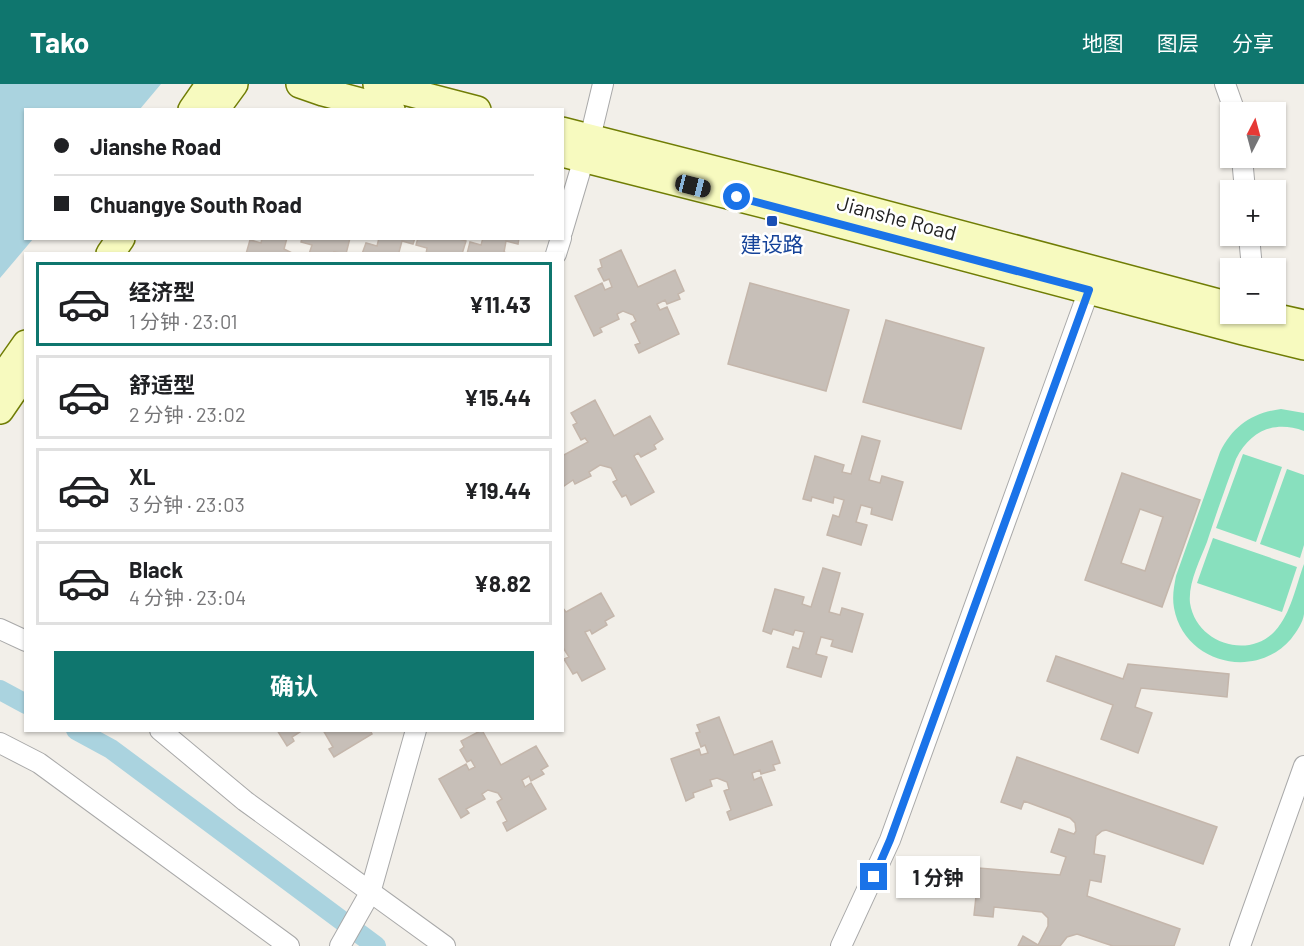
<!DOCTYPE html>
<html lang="zh">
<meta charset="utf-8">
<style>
:root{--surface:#fff;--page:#f2f2f2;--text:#202124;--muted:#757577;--line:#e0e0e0;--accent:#0f766e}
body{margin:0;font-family:Barlow,"Noto Sans SC",sans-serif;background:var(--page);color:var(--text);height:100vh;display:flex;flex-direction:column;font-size:22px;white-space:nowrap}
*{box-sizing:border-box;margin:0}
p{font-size:20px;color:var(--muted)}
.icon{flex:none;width:33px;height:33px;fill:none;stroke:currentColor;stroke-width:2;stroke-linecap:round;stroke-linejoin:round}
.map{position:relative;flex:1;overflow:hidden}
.sheet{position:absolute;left:24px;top:168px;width:540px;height:480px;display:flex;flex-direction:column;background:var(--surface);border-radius:0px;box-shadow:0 2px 4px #0004}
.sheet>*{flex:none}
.top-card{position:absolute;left:24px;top:24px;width:540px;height:132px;border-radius:0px;box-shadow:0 2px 4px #0004;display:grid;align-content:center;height:132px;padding:0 30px;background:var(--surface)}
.needle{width:39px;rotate:6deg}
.controls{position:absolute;left:1220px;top:18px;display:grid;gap:12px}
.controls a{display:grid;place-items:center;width:66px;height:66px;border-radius:0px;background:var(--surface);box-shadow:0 2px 4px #0004;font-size:30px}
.end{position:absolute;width:27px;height:27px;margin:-14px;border:8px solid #1a73e8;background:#fff;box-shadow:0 0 0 3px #fff}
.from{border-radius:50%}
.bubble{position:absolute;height:42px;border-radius:0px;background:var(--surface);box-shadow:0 2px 4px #0004;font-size:20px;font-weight:700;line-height:42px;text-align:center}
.car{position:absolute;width:18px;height:36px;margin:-18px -9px;border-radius:8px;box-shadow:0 0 4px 2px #0007;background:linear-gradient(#222 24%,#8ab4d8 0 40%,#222 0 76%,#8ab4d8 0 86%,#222 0)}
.top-card b{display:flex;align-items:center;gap:21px;height:57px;font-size:22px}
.top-card b+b{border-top:2px solid var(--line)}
.top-card i{width:15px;height:15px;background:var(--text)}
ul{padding:10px 0 0;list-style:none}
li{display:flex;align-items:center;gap:18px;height:84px;margin:0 12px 9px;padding:0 18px;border:3px solid var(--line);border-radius:0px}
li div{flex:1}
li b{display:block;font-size:22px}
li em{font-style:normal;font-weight:700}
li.on{border-color:var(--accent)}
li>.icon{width:54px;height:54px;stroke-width:1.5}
.action{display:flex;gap:12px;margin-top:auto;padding:12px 30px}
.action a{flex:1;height:69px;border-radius:0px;background:var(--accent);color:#fff;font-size:24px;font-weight:700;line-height:69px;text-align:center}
header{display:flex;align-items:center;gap:36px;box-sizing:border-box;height:84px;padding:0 30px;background:var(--accent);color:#fff}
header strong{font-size:28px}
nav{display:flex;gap:33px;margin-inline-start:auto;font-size:21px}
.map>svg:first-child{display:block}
.pitch{fill:#88e0be}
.water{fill:#aad3df}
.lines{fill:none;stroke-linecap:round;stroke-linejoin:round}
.canal{stroke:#aad3df;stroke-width:20}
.building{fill:#c7bfb8;stroke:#c4b6ab;stroke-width:1.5;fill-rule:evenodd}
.street-casing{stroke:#a9a9a9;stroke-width:22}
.secondary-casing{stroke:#707d05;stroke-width:30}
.street{stroke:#fff;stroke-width:20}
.secondary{stroke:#f7fabf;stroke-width:27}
.route{stroke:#1a73e8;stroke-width:8}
.transit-dot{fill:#1a4fb4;stroke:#fff;stroke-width:2}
.labels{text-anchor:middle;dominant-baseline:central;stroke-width:5;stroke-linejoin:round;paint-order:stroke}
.street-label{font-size:21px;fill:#222;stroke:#fff}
.transit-label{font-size:21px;fill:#164399;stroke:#fff}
</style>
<header>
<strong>Tako</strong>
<nav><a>地图</a><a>图层</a><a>分享</a></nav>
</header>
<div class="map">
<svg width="1304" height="862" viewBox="0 0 1304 862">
<rect width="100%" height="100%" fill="#f2efe9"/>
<path class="pitch" d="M1281,325l23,4v18c-30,-11 -54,0 -68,28 -10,27 -20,55 -29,83 -7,18 -19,41 -17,61 6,40 58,57 85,28 16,-17 21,-46 29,-67 0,16 0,34 0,50 -1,9 -8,18 -13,25 -36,42 -107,24 -117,-31 -2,-11 0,-22 2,-32l44,-124c13,-26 32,-39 61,-43z
M1243,370l39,13 -26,75 -40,-14z
M1287,385l17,6v70l-4,13 -40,-14z
M1213,454l84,29 -15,45 -85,-29z"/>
<path class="water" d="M0,0h161l-21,25 -114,1v128l7,1 -33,39z"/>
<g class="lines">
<path class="canal" d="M0,606l26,14
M76,646l35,19 265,197"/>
</g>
<path class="building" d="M262,154h25l-3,11 10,5h-48l4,-14 11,3z
M302,154h48l-4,16 -12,-2v2h-25l3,-9 -11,-3z
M379,154h36l-2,6 -11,-3 -3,11 5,2h-42l4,-11 11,3z
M418,154h38l10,3 -4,13h-36l1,-6 -11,-3z
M483,154h36l-1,6 -12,-3 -2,11 5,2h-42l3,-12 11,3z
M621,166l17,37 37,-17 9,21 -6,3 2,5 -13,5 -2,-4 -8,4 3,6 7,-3 12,27 -40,19 -4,-8 5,-2 -9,-19 5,-3 -3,-6 -10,-4 -6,3 2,5 -19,9 2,4 -8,4 -19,-40 27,-13 3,7 7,-3 -3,-8 -5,2 -6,-12 4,-2 -2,-7z
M750,199l99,27 -23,81 -98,-27z
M886,236l98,28 -23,81 -98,-27z
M595,316l19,36 36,-20 13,23 -9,6 2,4 -15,8 -3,-4 -4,3 20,36 -23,13 -5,-10 -4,2 -9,-15 4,-2 -6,-12 -11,-3 -11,7 2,4 -16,8 -2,-4 -9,6 -2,-2v-28l26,-14 -3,-4 -4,2 -8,-15 4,-2 -6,-10z
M862,352l18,5 -11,39 11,3 2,-7 21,6 -11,38 -21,-6 1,-6 -11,-3 -5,17 11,3 -6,20 -34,-10 6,-20 6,2 5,-17 -10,-3 -1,6 -21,-6 -1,4 -8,-2 12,-43 29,9 -2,7 9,2z
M1122,389l78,27 -38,107 -77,-27zM1140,425l23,8 -18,54 -24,-8z
M823,484l17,5 -11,39 11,3 2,-7 21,6 -11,38 -21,-6 2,-6 -12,-3 -5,17 11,3 -6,20 -34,-10 6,-20 6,2 5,-17 -9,-2 -2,5 -20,-6 -2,5 -8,-3 12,-42 29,8 -2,7 9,3z
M601,509l13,23 -9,5 2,4 -15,9 -2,-4 -5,2 20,37 -23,12 -5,-9 -4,2 -9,-15 5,-2 -7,-11v-39l4,5z
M1056,572l67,23 5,-15 101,10 -2,23 -86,-9 -6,19 17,6 -14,40 -37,-14 12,-34 -66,-24z
M719,633l15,38 38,-14 8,22 -7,2 2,5 -14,4 -1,-4 -8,3 2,7 7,-3 11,28 -42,15 -3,-8 4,-2 -7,-19 5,-2 -2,-7 -10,-4 -7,2 2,6 -19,7 1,4 -8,4 -15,-42 28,-10 2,6 7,-2 -3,-8 -4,2 -5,-14 4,-1 -3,-7z
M277,646h26l-11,7 2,4 -7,5z
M323,646h47l2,4 -38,23 -5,-8 4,-2z
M482,646l19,35 35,-19 12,20 -7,4 3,4 -13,7 -2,-5 -7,4 3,7 6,-4 15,26 -39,22 -4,-8 4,-2 -10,-19 5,-3 -4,-6 -10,-3 -6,4 3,5 -19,10 3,4 -8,5 -22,-39 27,-15 3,6 6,-3 -4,-7 -4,2 -7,-12 4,-3 -3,-6z
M1017,673l200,70 -14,37 -97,-34 -4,1 -6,5 -2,18 11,2 -4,26 -11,-2 -3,16 93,33 -6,17h-61l-36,-12 -10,3 -7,9h-42l5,-10 15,9 10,-19v-8l-6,-6 -48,-5 -1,10 -19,-2 5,-47 81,7 6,-18 -15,-5 8,-23 15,5 2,-3 -1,-8 -5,-5 -46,-17 -3,8 -20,-7z"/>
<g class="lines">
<defs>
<path id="street" d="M1225,0l10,28
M1242,74l3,32
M562,148l28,-94 13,-54
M1249,152l3,32
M556,170l5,-16
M0,545l26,12
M160,646l85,71 200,145
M0,659l39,20 250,183
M340,862l30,-53 46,-163
M841,862l49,-106 199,-550
M1240,862l64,-180"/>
<path id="secondary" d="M300,0l23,8 68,18
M377,0l100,26
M192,26l18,-26
M215,26l19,-26
M562,47l224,57 444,118
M562,69l218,55 463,123 61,15
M110,170l11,-16
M1260,230l44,10
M0,297l26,-37
M0,326l26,-38"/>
</defs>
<use href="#street" class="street-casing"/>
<use href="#secondary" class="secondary-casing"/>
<use href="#street" class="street"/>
<use href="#secondary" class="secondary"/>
</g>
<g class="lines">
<path class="route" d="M737,113l352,93 -199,550 -16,37"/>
</g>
<rect class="transit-dot" x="766" y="131" width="12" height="12" rx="3"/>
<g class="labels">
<g class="street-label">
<text transform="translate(897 133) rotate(15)">Jianshe Road</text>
</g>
<g class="transit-label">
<text x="772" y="159">建设路</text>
</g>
</g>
</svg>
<div class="controls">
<a><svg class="needle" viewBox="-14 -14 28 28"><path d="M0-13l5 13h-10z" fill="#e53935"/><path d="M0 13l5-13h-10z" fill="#757577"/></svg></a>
<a>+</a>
<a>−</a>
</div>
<i class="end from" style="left:737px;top:113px"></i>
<i class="end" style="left:874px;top:793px"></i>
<div class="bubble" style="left:896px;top:772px;width:84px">1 分钟</div>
<i class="car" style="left:693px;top:102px;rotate:104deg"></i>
<div class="top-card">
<b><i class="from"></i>Jianshe Road</b>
<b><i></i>Chuangye South Road</b>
</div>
<section class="sheet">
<ul>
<li class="on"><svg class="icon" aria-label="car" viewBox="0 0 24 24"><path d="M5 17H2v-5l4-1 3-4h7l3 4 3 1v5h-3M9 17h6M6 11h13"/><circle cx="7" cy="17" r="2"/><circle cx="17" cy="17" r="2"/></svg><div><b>经济型</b><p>1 分钟 · 23:01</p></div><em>¥11.43</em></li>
<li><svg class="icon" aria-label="car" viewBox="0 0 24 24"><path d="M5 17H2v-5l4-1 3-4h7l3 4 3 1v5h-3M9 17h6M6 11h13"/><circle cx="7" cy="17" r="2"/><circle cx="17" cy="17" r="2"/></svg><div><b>舒适型</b><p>2 分钟 · 23:02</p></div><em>¥15.44</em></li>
<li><svg class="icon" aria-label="car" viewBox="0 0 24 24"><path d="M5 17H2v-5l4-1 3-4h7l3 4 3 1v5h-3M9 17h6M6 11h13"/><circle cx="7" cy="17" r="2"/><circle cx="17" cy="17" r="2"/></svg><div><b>XL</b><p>3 分钟 · 23:03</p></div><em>¥19.44</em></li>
<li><svg class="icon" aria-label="car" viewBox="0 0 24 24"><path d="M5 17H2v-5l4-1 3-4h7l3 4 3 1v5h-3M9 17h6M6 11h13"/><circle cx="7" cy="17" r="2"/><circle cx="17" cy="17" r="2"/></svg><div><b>Black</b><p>4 分钟 · 23:04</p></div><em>¥8.82</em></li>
</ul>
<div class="action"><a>确认</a></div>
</section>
</div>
